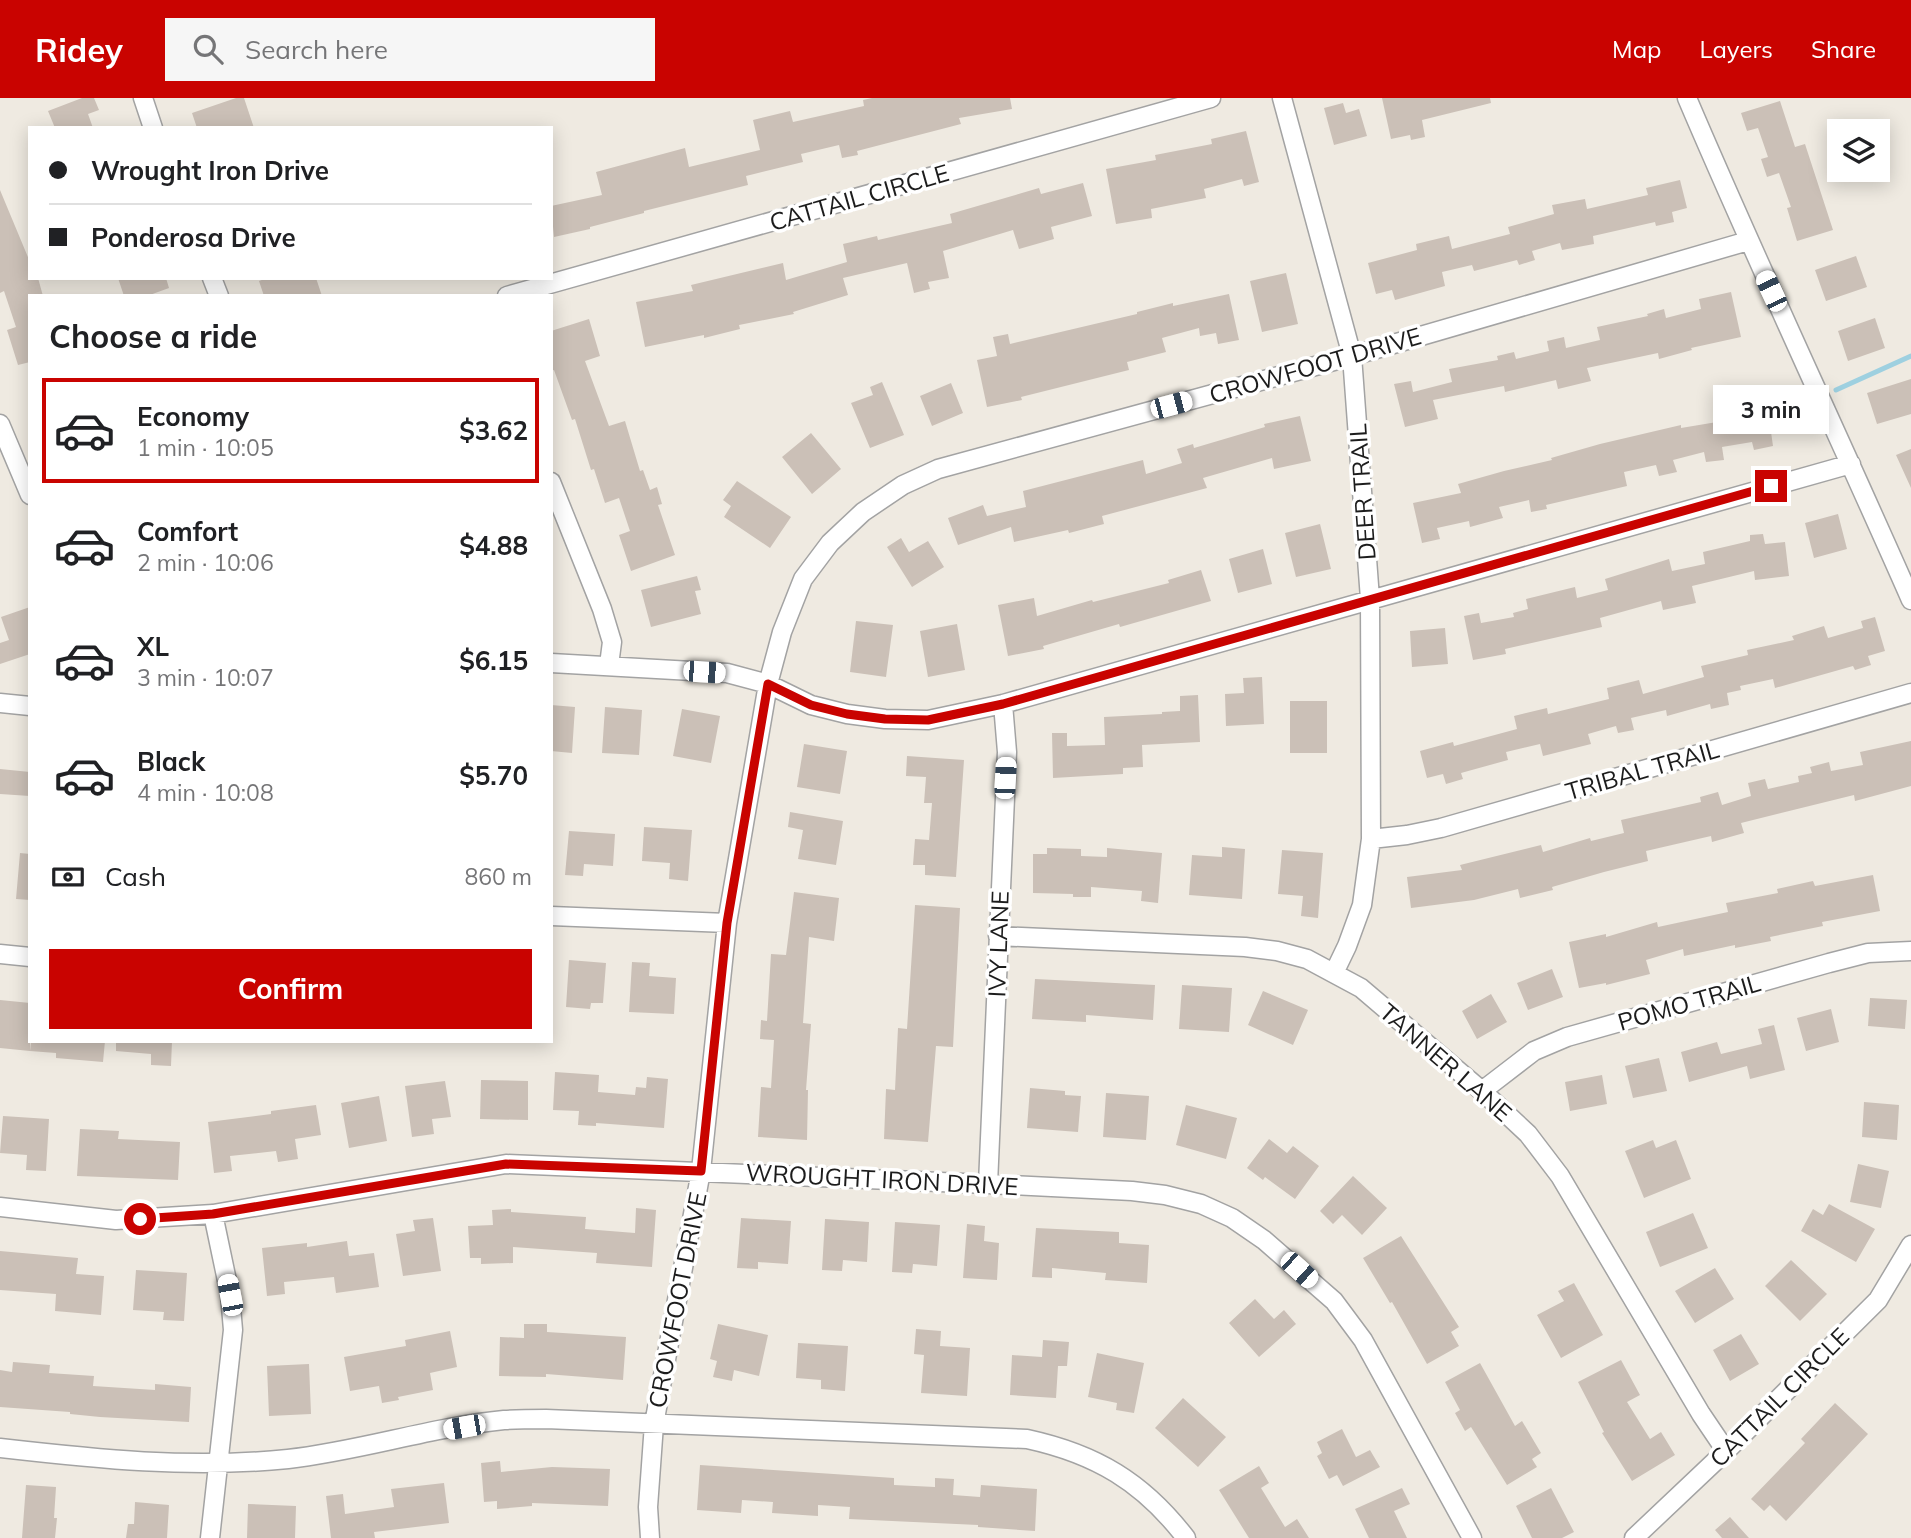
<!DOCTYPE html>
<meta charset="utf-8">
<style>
:root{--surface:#fff;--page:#f6f6f6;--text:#202124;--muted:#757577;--line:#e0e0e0;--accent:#c90300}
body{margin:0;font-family:Mulish,sans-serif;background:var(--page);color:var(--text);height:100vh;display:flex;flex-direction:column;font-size:26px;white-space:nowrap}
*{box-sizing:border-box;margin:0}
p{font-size:23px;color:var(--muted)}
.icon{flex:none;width:38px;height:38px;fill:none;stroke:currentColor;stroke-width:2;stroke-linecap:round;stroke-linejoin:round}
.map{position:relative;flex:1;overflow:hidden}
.details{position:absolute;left:28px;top:196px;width:525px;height:749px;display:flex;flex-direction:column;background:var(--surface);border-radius:0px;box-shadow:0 4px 18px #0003}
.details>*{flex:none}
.guide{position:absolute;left:28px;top:28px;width:525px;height:154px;border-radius:0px;box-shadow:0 4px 18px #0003;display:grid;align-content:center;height:154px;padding:0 21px;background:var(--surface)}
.fabs{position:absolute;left:1827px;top:21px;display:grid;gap:14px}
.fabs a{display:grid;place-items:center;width:63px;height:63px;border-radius:0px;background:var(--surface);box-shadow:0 4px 18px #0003;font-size:35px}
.end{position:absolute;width:32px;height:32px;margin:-16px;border:9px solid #c90300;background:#fff;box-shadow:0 0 0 4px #fff}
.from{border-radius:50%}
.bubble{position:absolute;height:49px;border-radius:0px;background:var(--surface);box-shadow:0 4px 18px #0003;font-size:23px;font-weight:700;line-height:49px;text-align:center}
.car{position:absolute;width:21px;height:42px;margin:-21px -10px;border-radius:9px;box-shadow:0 0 5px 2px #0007;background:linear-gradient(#fff 24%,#345 0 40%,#fff 0 76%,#345 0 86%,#fff 0)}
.guide b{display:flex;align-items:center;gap:24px;height:66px;font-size:26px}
.guide b+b{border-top:2px solid var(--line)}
.guide i{width:18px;height:18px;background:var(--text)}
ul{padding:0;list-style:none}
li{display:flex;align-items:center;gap:21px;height:105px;margin:0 14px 10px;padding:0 7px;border:4px solid transparent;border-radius:0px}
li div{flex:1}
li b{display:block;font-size:26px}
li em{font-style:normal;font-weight:700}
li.active{border-color:var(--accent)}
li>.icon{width:63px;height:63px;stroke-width:1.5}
h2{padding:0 21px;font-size:32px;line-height:84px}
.pay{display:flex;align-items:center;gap:18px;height:77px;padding:0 21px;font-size:26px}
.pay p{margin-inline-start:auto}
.action{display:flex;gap:14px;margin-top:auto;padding:14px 21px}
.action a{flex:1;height:80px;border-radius:0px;background:var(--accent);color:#fff;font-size:28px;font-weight:700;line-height:80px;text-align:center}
header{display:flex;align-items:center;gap:42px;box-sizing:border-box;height:98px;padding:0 35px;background:var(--accent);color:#fff}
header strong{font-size:33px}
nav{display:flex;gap:38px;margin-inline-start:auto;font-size:24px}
.search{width:490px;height:63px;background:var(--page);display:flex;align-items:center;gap:18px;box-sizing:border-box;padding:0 24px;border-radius:0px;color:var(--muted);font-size:26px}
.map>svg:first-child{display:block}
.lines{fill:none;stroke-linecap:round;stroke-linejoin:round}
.stream{stroke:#9ed0e0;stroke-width:5}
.building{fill:#cbc0b7}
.street-casing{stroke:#a3a3a3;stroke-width:21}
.street{stroke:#fff;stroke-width:18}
.route{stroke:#c90300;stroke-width:9}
.labels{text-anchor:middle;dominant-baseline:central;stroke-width:7;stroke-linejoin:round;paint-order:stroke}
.street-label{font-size:24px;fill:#1c1c1c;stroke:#fff}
</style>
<header>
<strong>Ridey</strong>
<div class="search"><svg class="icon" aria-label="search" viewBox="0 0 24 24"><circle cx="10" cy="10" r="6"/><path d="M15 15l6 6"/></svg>Search here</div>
<nav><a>Map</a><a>Layers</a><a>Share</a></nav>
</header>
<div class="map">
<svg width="1911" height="1440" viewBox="0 0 1911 1440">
<rect width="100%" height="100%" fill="#efeae1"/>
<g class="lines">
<path class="stream" d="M1836,292l75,-34"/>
</g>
<path class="building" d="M82,0h12l5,12 -11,4 5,14h-38l-7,-17z
M236,0h8l10,30h-57l-5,-15z
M872,0h138l2,11 -53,9 2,6 -104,27 1,4 -16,3 -3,-13 -38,9 2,8 -57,14 2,9 -104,26v2l-54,14v2l-36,8 -3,-31 51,-11 -6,-23 89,-24 4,19 71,-17 -7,-30 37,-9 3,11 71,-16 -1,-6z
M1382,0h108l1,5 -69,17 3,17 -14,3 -1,-5 -19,4z
M1780,3l15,46 10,-3 28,86 -36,11 -10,-33 4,-1 -12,-34 -12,4 -6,-18 7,-2 -10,-29 -11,3 -6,-18z
M1343,5l3,10 13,-4 8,27 -33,9 -10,-37z
M1246,33l13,51 -15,4 -2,-7 -38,10 2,9 -55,11 1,9 -36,6 -10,-55 50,-9 -1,-5 57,-11 -1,-5z
M1680,82l7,28 -15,4 2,10 -18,4 -1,-4 -62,14 1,8 -32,6 -2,-7 -28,8 3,9 -16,5 -2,-5 -43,11 -2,-6 -30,7 3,14 -50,14 -3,-10 -16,4 -8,-31 49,-13 -1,-6 33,-8 3,13 58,-15 -2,-7 46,-13 -2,-9 33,-6 2,10 61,-14 -2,-7z
M1083,85l9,33 -41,11 3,12 -35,10 -6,-19 -70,21 6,27 -21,4 2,7 -16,4 -7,-30 -64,15 5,17 -55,17 1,2 -55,11 1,4 -36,9v-3l-59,12 -9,-45 57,-11 -2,-6 92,-22 3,17 61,-18 -4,-18 34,-8 1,4 74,-17 -2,-9 89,-26 2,6z
M0,92l30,72v16h8l5,18h-13v66l-12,3 -11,-35 9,-3 -12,-36 -4,2z
M1856,158l11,31 -41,14 -11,-31z
M1286,175l12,51 -36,8 -12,-51z
M118,180h48l3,10 -22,8h-23z
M267,180h49l6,18h-58l-5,-15z
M1731,194l10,45 -50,11 1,2 -33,9 -1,-6 -71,15 4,13 -33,8 -2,-9 -51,12 -1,-6 -71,14 5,19 -33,8 -11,-43 17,-3 2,11 39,-10 -3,-13 49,-9 -1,-4 17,-4 2,7 33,-8 -2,-10 17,-4 2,11 34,-8 -3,-13 51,-11 -1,-2 17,-5 2,9 35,-9 -2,-10z
M1229,196l10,46 -21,4 -2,-11 -16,3 -1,-8 -37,10 4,14 -39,10 2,8 -108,27 1,3 -35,7 -10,-47 20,-4 -4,-19 15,-3 2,10 127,-30v-2l36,-9v3z
M1875,220l10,30 -37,13 -10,-30z
M589,221l11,37 -15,5 24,65 16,-5 15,50 3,-1 7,20 7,-3 5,17 -4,1 17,50 -44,16 -12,-36 11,-4 -11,-33 -14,5 -11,-34 -3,1 -16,-51 -3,1 -18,-50 -3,1v-40z
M1911,281v35l-34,10 -10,-31z
M882,284l22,53 -34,13 -19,-45 22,-8 -3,-8z
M951,285l12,30 -31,13 -12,-30z
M1777,298l7,33 -13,3 2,14 -19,4 -2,-8 -30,5 2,13 -18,2 -2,-10 -31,8 4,12 -18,4 -3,-11 -32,7 3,14 -81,19 1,4 -16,3 -2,-12 -30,7 4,11 -33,9 -1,-6 -32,7 3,11 -18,4 -9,-40 48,-10 -3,-9 46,-13 48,-11 -1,-2 49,-14 81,-19v3l66,-11 -3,-14z
M1300,318l11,45 -37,8 -2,-11 -69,20 4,10 -105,28 2,8 -35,9 -1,-3 -54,12 -3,-15 -53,18 -10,-27 35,-13 4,11 39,-9 -3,-16 120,-31 3,14 36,-11 -5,-14 16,-5 1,4 71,-21 -1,-3z
M811,335l30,36 -29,25 -30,-37z
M1911,351v39l-15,-33z
M737,383l54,36 -21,31 -46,-31 7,-11 -8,-6z
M1838,416l9,35 -33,9 -9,-35z
M1320,426l11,45 -35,8 -11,-44z
M1763,436l2,10 20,-2 4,34 -34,4 -1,-9 -62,15 4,17 -33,7 -2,-9 -61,17 2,9 -97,22 1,5 -33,6 -9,-44 15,-3 2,10 33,-6 -1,-4 15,-4 -2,-10 49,-12 2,11 31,-8 -3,-11 64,-20 3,12 33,-7 -2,-12 47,-11v-6z
M901,440l8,14 19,-11 16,26 -32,20 -25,-40z
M1263,451l9,35 -34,9 -9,-34z
M1201,472l10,31 -91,26 -1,-3 -76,22 1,3 -36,7 -10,-51 36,-7 3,18 55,-16 1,2 76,-19 -1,-3z
M697,478l4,14 -6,1 6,23 -50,13 -10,-37z
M30,509v47l-30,10v-21l9,-3 -8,-23z
M1875,519l10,34 -17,5 3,9 -16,5 -2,-4 -78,22 -2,-9 -33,7 1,4 -14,3 2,12 -18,4 -1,-5 -43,12 -1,-6 -35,8 3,12 -16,3 -2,-7 -28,8 3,10 -48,12 -3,-12 -34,8 2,8 -47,13 2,6 -17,5 -3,-10 -16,4 -7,-27 33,-9 1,4 63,-17 -3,-13 33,-8 1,6 61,-15 -2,-11 32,-8 4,14 61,-17 -3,-11 47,-11 -1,-5 47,-10 -2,-4 32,-10 4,12 35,-10 -2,-7z
M856,523l37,4 -7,52 -36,-5z
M957,526l8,46 -37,7 -8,-46z
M1445,530l3,36 -36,3 -2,-36z
M1262,579l2,47 -38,2 -1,-32 19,-1 -1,-15z
M1198,597l2,47 -58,3 1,22 -20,1v6l-70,4 -1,-45h15v13l38,-1 -1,-28 58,-3v-2l18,-1v-15z
M1290,603h37v52h-37z
M551,607l24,2 -3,46 -21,-2z
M605,609l37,3 -3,45 -37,-2z
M682,611l38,7 -9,47 -38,-7z
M1911,643v45l-56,15 -1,-6 -113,28 3,10 -32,9 -1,-6 -65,15 2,10 -44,11 -52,15 1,3 -33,8 -2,-9 -44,11 -63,8 -4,-31 55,-7 -2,-5 81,-20 2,7 47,-14 1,3 33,-8 -3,-13 80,-18 -1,-5 18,-5 4,13 29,-9 -3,-13 17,-4 3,10 31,-7 -1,-6 14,-3 -2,-6 19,-5 2,9 32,-6 -3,-13z
M804,646l43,7 -7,43 -43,-7z
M907,658l57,4 -8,117 -31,-2v-10h-12l2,-26 14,1 3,-37h-8l2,-26 -20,-1z
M0,671l30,3v24l-30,-2z
M790,714l53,9 -7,44 -38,-6 5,-29 -15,-3z
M644,729l48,3 -4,51 -19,-2 1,-16 -28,-2z
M569,733l46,3 -2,32 -29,-2 -1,12 -18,-1z
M1222,749l23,2 -3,50 -53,-4 3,-40 30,2z
M1047,750l34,1v7l26,1v-9l55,5 -4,50 -17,-2 1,-10 -51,-4v10h-18v-3l-40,-1v-39h14z
M1282,752l41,3 -5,65 -17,-2 2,-20 -25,-2z
M20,755l10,1v46l-14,-1z
M1873,777l7,36 -58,11 1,4 -53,11 1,4 -36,7v-3l-51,11 -1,-7 -37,11 4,14 -44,11v-2l-27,5 -10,-46 37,-8v3l51,-15 1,5 70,-15 -2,-9 52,-10 -1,-4 36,-8 2,5z
M794,794l45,6 -5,43 -25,-4 -6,86 8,1 -5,66h2l-1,50 -49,-3 3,-50 10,1 3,-48 -14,-1 1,-19 6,1 4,-67 15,1z
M915,807l45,3 -7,139 -17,-1 -8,96 -44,-3 2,-50 9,1 3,-62 9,1z
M569,862l37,3 -3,40h-12l-1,6 -24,-2z
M632,864l18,1 -1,13 27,2 -2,36 -45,-2z
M1552,871l11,28 -35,13 -11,-27z
M1035,881l120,6 -2,35 -67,-5v7l-54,-3z
M1182,887l50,3 -3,44 -50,-3z
M1263,893l45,19 -15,35 -45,-20z
M1491,896l16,28 -30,17 -15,-28z
M1870,900l37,2 -2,29 -37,-3z
M0,902l30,3v48l-30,-3z
M1831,911l8,33 -33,9 -9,-33z
M1774,927l11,45 -35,9 -3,-13 -58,16 -8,-30 36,-10 4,12 41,-10 -4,-15z
M31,943h74l-2,21 -47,-4v-5l-26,-2z
M116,943h56l-1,25 -20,-1v-11l-35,-3z
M1659,960l8,33 -34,7 -8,-32z
M555,974l44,3 -1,17 37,3 1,-8 10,1 1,-11 21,2 -4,49 -68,-5v3l-18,-1 1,-14 -26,-1z
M1602,977l5,29 -37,7 -5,-29z
M481,982l47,1v39l-48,-1z
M445,983l6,36 -19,2 2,15 -22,3 -7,-51z
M1030,990l35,3v4l16,1 -3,36 -51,-4z
M1106,995l43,3 -3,44 -43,-3z
M379,998l8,45 -38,7 -8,-45z
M1864,1004l35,3 -2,35 -35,-3z
M316,1007l5,30 -26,4 3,20 -20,3 -2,-11 -46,5 2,15 -18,2 -6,-51 63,-8v-3z
M1186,1007l51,13 -11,41 -50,-14z
M3,1018l46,3 -3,52 -20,-1 1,-15 -27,-2z
M80,1031l39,2 -1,8 62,3 -2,38 -101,-4z
M1269,1041l18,14 6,-7 26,20 -24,33 -30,-22 -2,3 -16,-12z
M1653,1042l3,8 20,-8 15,39 -47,19 -19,-47z
M1858,1066l31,7 -8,37 -31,-6z
M1353,1078l34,32 -25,27 -20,-20 -9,9 -13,-13z
M1829,1106l46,25 -19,33 -55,-31 12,-22 10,6z
M636,1110l20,2 -4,57 -56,-4 1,-10 -84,-6v16l-32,1v-6h-11l-2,-32 25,-1 -1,-15 19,-1v3l75,5 -1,12 50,4z
M1693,1115l15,35 -48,19 -14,-35z
M433,1120l8,53 -38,5 -7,-42 19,-3 -2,-11z
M741,1120l50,3 -3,43 -30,-2v7l-21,-1z
M825,1121l44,3 -2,40 -24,-2 -1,11 -20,-1z
M895,1124l45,3 -3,41 -24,-2 -1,9 -20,-1z
M967,1126l18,2 -1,15 15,2 -2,37 -34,-2z
M1036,1130l83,4v11l30,2 -2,38 -42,-3 1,-7 -54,-5v10l-20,-1z
M1401,1138l58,91 -8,5 8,14 -32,18 -35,-62 -2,1 -27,-45z
M347,1143l2,15 25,-3 5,34 -43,6 -2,-16 -50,5 1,12 -18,2 -5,-48 45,-5v4z
M0,1153l78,7 -2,16 28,2 -3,39 -46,-4 1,-17 -56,-4z
M1791,1162l36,34 -27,27 -35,-35z
M1715,1170l19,31 -39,24 -20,-32z
M136,1172l51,3 -3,48 -21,-1 1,-8 -31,-2z
M1574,1185l29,52 -42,23 -24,-43 27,-14 -6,-10z
M1255,1201l19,20 10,-9 12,14 -37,33 -30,-34z
M524,1226h23v8l79,5 -3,43 -77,-6v3l-47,-1 1,-39 24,1z
M718,1226l50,11 -9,41 -25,-6 -2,11 -19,-4 4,-16 -7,-2z
M916,1231l25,2 -1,15 30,2 -3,48 -46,-3 3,-38 -10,-1z
M450,1233l7,36 -27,6 3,17 -35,7 1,3 -17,3 -3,-17 -29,5 -6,-34 62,-11 -1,-6z
M1741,1236l18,30 -29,17 -17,-31z
M1043,1242l26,2 -2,24h-9l-2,32 -46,-3 2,-40 30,2z
M798,1245l50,3 -3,45 -24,-2v-9l-25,-2z
M1097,1255l47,10 -10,50 -18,-3 1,-7 -29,-6z
M1621,1262l19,35 -13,7 23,37 11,-7 14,23 -43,26 -30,-48 2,-1 -26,-50z
M13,1264l37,3 -1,8 45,3 -1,10 62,4v-6l36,3 -2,35 -89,-5 -30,-3v-2l-70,-5v-37l12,2z
M1480,1265l35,63 7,-5 19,32 -9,6 5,8 -30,18 -36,-58 -6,4 -10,-18 5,-3 -15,-28z
M309,1266l2,50 -42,2 -2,-50z
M1183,1300l43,39 -28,30 -43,-39z
M1835,1305l33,31 -82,87 -16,-16 -6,6 -13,-12 54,-56 -4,-4z
M1342,1331l14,28 14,-7 10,17 -37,19 -6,-11 -8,4 -12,-23 5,-3 -5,-11z
M500,1363l1,11 51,-5 58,2 -2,37 -76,-3v3l-35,3v-8l-13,1 -3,-39z
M700,1367l194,13v7l41,2v-9l19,1 -1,16 27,2 1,-12 56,4 -2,42 -57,-4v-2l-129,-6 1,-12 -32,-2v11l-46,-3 1,-11 -31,-2 -1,13 -44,-3z
M1259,1368l10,17 -8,5 24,39 12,-8 12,19h-60l-30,-48z
M444,1385l5,40 -75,9 1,6h-44l-5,-42 17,-2 2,20 49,-7 -3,-18z
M26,1387l30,2 -2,31h3l-2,20h-33z
M1402,1390l8,16 -16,7 13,27h-38l-14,-29z
M1551,1390l23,44 -12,6h-30l-16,-32z
M135,1404l34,3 -2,33h-41l2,-14h6z
M248,1406l48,2 -1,32h-48z
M1730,1419l19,21h-27l-7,-8z"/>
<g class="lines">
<defs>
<path id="street" d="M143,0l10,30
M1282,0l70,258 18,243 1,240 -9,66 -15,41 -13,27
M1687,0c72,169 150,334 224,502
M212,180l7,18
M507,198l704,-198
M0,326l30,71
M551,384l51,127 10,33 -3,23
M551,565l176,10 41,11 43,21 36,9 38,5 43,1 75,-16 848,-240
M0,605l30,3
M1371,741l36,-4 34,-7 470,-135
M551,818l176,7
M998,838l247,11 32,4 30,8 54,29 121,103 46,43 32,42 141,238 25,37
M0,856l30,3
M1482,993l52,-40 33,-14 262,-74 39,-10 43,-2
M988,1086l19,-432 -4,-48
M0,1109l116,13 97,-6 293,-50 482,20 144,7 33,4 36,9 31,14 32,22 70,61 29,39 109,198
M0,1350c96,11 191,21 288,11 73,-8 143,-32 216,-39 14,-1 28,-1 42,-1l481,20c69,15 116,43 159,99
M210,1440l23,-208 -3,-35 -17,-81
M650,1440l-2,-31 6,-83 47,-253 26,-248 41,-239 14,-52 21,-53 27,-36 33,-31 40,-27 35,-16 414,-113 396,-115
M1634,1440l92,-87 152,-151 33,-55"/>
</defs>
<use href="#street" class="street-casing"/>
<use href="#street" class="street"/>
</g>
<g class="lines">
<path class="route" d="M140,1121l73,-5 293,-50 195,7 26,-248 41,-239 43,21 36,9 38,5 43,1 75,-16 768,-218"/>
</g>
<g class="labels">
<g class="street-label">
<text transform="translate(859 99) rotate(-16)">CATTAIL CIRCLE</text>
<text transform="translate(1315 267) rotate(-16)">CROWFOOT DRIVE</text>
<text transform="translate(1362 394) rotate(-94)">DEER TRAIL</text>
<text transform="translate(1642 672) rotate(-16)">TRIBAL TRAIL</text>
<text transform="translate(998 846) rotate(-88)">IVY LANE</text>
<text transform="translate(1689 904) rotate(-16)">POMO TRAIL</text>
<text transform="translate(1446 964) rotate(41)">TANNER LANE</text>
<text transform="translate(882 1081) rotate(3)">WROUGHT IRON DRIVE</text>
<text transform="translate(677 1202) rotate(-79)">CROWFOOT DRIVE</text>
<text transform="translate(1779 1299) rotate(-45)">CATTAIL CIRCLE</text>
</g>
</g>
</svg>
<div class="fabs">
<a><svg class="icon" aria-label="layers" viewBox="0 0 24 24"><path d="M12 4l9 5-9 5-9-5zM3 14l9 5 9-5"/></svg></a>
</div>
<i class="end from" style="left:140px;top:1121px"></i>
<i class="end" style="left:1771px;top:388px"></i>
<div class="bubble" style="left:1713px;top:287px;width:116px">3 min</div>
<i class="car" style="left:1771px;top:193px;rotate:335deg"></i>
<i class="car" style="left:1171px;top:307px;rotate:75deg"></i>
<i class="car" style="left:704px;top:574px;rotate:94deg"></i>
<i class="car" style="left:1005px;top:680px;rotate:3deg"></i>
<i class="car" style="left:1299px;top:1172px;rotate:132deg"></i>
<i class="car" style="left:230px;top:1197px;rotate:349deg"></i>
<i class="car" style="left:464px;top:1329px;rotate:260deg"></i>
<div class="guide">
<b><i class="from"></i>Wrought Iron Drive</b>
<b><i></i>Ponderosa Drive</b>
</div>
<section class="details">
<h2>Choose a ride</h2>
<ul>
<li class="active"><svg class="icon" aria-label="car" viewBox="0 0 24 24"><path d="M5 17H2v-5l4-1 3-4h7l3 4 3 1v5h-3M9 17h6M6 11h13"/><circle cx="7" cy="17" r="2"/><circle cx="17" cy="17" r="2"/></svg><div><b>Economy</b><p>1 min · 10:05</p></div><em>$3.62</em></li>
<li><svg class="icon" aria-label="car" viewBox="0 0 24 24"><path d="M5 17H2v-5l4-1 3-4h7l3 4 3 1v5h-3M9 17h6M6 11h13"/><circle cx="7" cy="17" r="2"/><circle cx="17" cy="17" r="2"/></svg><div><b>Comfort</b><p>2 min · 10:06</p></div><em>$4.88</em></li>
<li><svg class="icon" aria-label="car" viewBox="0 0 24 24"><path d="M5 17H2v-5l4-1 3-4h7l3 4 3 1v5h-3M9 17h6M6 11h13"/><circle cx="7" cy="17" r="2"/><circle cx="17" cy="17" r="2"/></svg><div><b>XL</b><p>3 min · 10:07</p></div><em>$6.15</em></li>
<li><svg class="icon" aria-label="car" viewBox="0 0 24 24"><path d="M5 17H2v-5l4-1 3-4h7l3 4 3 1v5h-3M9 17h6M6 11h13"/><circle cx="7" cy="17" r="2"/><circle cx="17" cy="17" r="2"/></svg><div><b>Black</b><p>4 min · 10:08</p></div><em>$5.70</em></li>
</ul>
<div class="pay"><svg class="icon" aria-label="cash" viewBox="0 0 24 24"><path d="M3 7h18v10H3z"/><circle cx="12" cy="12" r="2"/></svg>Cash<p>860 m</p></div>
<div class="action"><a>Confirm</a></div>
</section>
</div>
